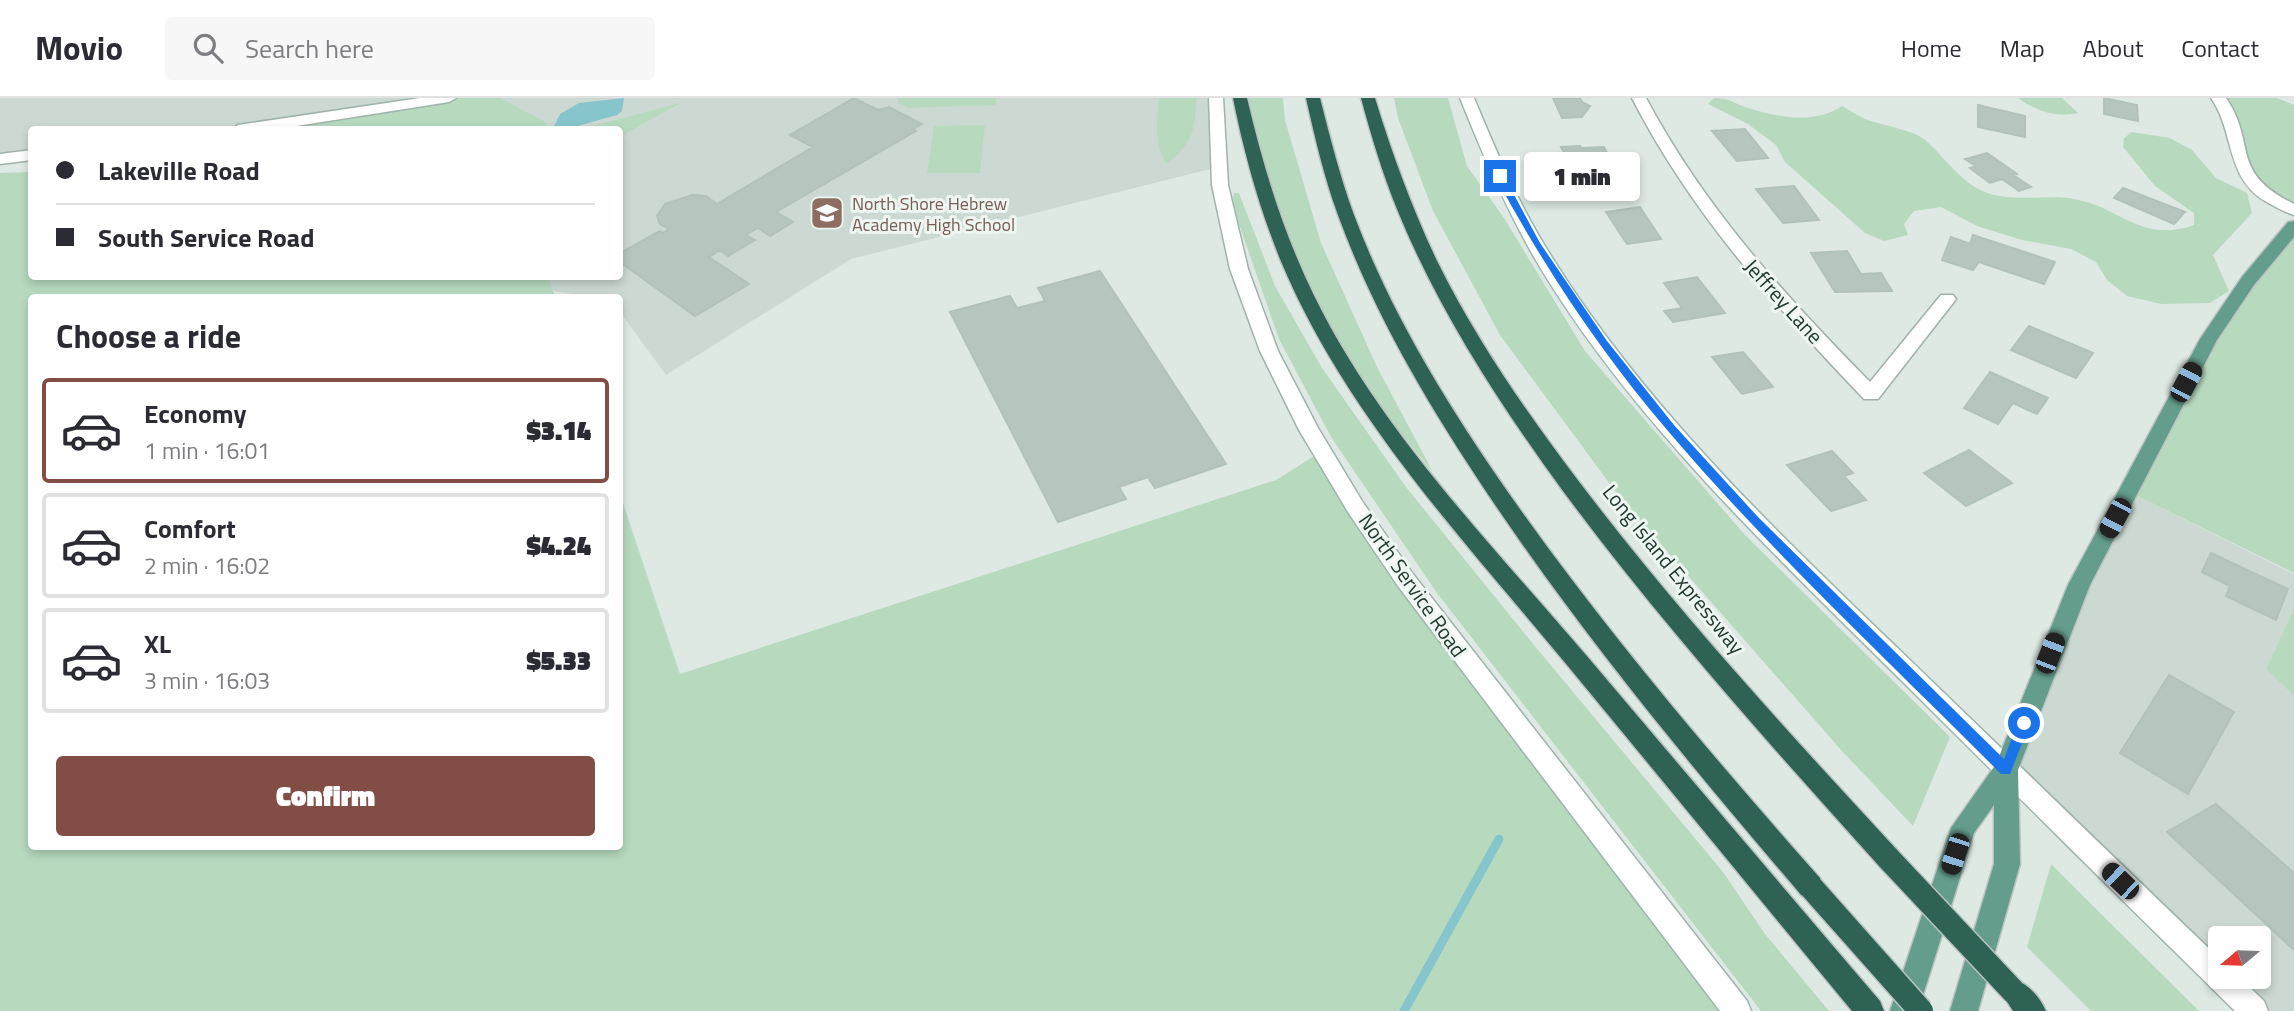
<!DOCTYPE html>
<meta charset="utf-8">
<style>
:root{--surface:#fff;--page:#f7f7f7;--text:#2b2b33;--muted:#7c7c81;--line:#e1e1e2;--accent:#824d44}
body{margin:0;font-family:"Titillium Web",sans-serif;background:var(--page);color:var(--text);height:100vh;display:flex;flex-direction:column;font-size:26px;white-space:nowrap}
*{box-sizing:border-box;margin:0}
p{font-size:23px;color:var(--muted)}
.icon{flex:none;width:38px;height:38px;fill:none;stroke:currentColor;stroke-width:2;stroke-linecap:round;stroke-linejoin:round}
.map{position:relative;flex:1;overflow:hidden}
.details{position:absolute;left:28px;top:196px;width:595px;height:556px;display:flex;flex-direction:column;background:var(--surface);border-radius:7px;box-shadow:0 4px 10px #0003}
.details>*{flex:none}
.guide{position:absolute;left:28px;top:28px;width:595px;height:154px;border-radius:7px;box-shadow:0 4px 10px #0003;display:grid;align-content:center;height:154px;padding:0 28px;background:var(--surface)}
.needle{width:46px;rotate:251deg}
.controls{position:absolute;left:2208px;top:828px;display:grid;gap:14px}
.controls a{display:grid;place-items:center;width:63px;height:63px;border-radius:7px;background:var(--surface);box-shadow:0 4px 10px #0003;font-size:35px}
.end{position:absolute;width:32px;height:32px;margin:-16px;border:9px solid #1a73e8;background:#fff;box-shadow:0 0 0 4px #fff}
.from{border-radius:50%}
.bubble{position:absolute;height:49px;border-radius:7px;background:var(--surface);box-shadow:0 4px 10px #0003;font-size:23px;font-weight:800;line-height:49px;text-align:center}
.car{position:absolute;width:21px;height:42px;margin:-21px -10px;border-radius:9px;box-shadow:0 0 5px 2px #0007;background:linear-gradient(#222 24%,#8ab4d8 0 40%,#222 0 76%,#8ab4d8 0 86%,#222 0)}
.guide b{display:flex;align-items:center;gap:24px;height:66px;font-size:26px}
.guide b+b{border-top:2px solid var(--line)}
.guide i{width:18px;height:18px;background:var(--text)}
ul{padding:0;list-style:none}
li{display:flex;align-items:center;gap:21px;height:105px;margin:0 14px 10px;padding:0 14px;border:4px solid var(--line);border-radius:7px}
li div{flex:1}
li b{display:block;font-size:26px}
li em{font-style:normal;font-weight:800}
li.current{border-color:var(--accent)}
li>.icon{width:63px;height:63px;stroke-width:1.5}
h2{padding:0 28px;font-size:32px;line-height:84px}
.button{display:flex;gap:14px;margin-top:auto;padding:14px 28px}
.button a{flex:1;height:80px;border-radius:7px;background:var(--accent);color:#fff;font-size:28px;font-weight:800;line-height:80px;text-align:center}
header{display:flex;align-items:center;gap:42px;box-sizing:border-box;height:98px;padding:0 35px;background:var(--surface);border-bottom:2px solid var(--line)}
header strong{font-size:33px}
nav{display:flex;gap:38px;margin-inline-start:auto;font-size:24px}
.search{width:490px;height:63px;background:var(--page);display:flex;align-items:center;gap:18px;box-sizing:border-box;padding:0 24px;border-radius:7px;color:var(--muted);font-size:26px}
.map>svg:first-child{display:block}
.built{fill:#ccd9d2}
.green{fill:#b7dabf}
.water{fill:#87c5cc}
.lines{fill:none;stroke-linecap:round;stroke-linejoin:round}
.stream{stroke:#87c5cc;stroke-width:9}
.building{fill:#b6c6bf;stroke:#b1c2ba;stroke-width:2}
.minor-casing{stroke:#a1b0aa;stroke-width:3}
.secondary-casing{stroke:#9eb4ab;stroke-width:3}
.primary-casing{stroke:#bcc3c1;stroke-width:3}
.motorway-casing{stroke:#bcc3c1;stroke-width:3}
.minor{fill:#fff;fill-rule:evenodd}
.secondary{fill:#fff;fill-rule:evenodd}
.primary{fill:#649d8b;fill-rule:evenodd}
.motorway{fill:#2d6255;fill-rule:evenodd}
.motorway-bridge-casing{stroke:#bcc3c1;stroke-width:27;stroke-linecap:butt}
.motorway-bridge{stroke:#2d6255;stroke-width:24}
.route{fill:#1a73e8}
.labels{text-anchor:middle;dominant-baseline:central;stroke-width:6;stroke-linejoin:round;paint-order:stroke}
.far-education-label{font-size:18px;fill:#785e54;stroke:#eef6f1;text-anchor:start}
.street-label{font-size:21px;fill:#203830;stroke:#eef6f1}
</style>
<header>
<strong>Movio</strong>
<div class="search"><svg class="icon" aria-label="search" viewBox="0 0 24 24"><circle cx="10" cy="10" r="6"/><path d="M15 15l6 6"/></svg>Search here</div>
<nav><a>Home</a><a>Map</a><a>About</a><a>Contact</a></nav>
</header>
<div class="map">
<svg width="2294" height="913" viewBox="0 0 2294 913">
<rect width="100%" height="100%" fill="#dee9e3"/>
<path class="built" d="M0,0h449l-211,31 -206,1 -1,18 -31,10z
M489,0h727l2,69 -367,92 -185,116 -46,-63v-14l-28,-1 -39,-6 -5,-14 72,-1v-146l-121,-1z
M2123,391l171,85v34l-28,61 28,27v315h-31l-36,-34 32,-1v-38h-38v32l-217,-210z"/>
<path class="green" d="M449,0h51l44,23 4,7 5,1 -315,1z
M898,0h98v7l-88,3 -10,-5z
M1159,0h38c-3,33 -3,45 -31,66 -12,-20 -9,-44 -7,-66z
M1247,0h36l2,22 36,123 56,124 56,105c-75,-87 -135,-186 -170,-295 -8,-25 -11,-53 -16,-79z
M1394,0h54l19,68 37,52 81,133 160,184 205,202 -37,89 -72,-76 -220,-251 -121,-164 -67,-124 -35,-93z
M1714,0c16,0 17,4 31,9 30,10 70,18 97,-1 7,4 15,9 23,13 15,6 49,11 60,21 18,15 36,43 60,52 28,11 60,2 89,7 47,8 67,45 120,26v-12l-39,-27 -32,-39 1,-9 8,-6 38,6 22,12 24,28 31,15 5,20 -39,42 16,36 -19,12 -49,1 -34,-8 -20,-16 -11,-18 -25,-13 -49,-9 -45,-14 -36,-19 -27,4 -10,13 4,11 -24,6 -19,-8 -80,-71 -9,-17 -28,-21 -40,-20z
M2018,0h44l16,15c-22,5 -42,-2 -60,-15z
M2222,0h55l17,7v103l-34,-18z
M680,5l-60,34v-7l-39,-1z
M985,27l-5,48h-53l7,-47z
M31,74l1,104h516l7,21 -523,1v549h588v-353l60,180 596,-194 46,-29 415,560h-1737v-838z
M1234,95h5l36,93 47,82 84,119 123,152 194,233 42,62 64,77h-68l-324,-418 -106,-156 -52,-98 -47,-135z
M2294,122v353l-171,-84 152,-251z
M2294,510v88l-28,-27z
M2051,766l148,147h-108l-64,-64z"/>
<path class="water" d="M624,0l-2,13 -5,4 -43,12 -21,1 7,-14 19,-11z"/>
<g class="lines">
<path class="stream" d="M1404,913l95,-172"/>
</g>
<path class="building" d="M854,0l24,12 11,-3 33,17 -9,5 3,2 -140,81 17,10 -23,14 -12,-8 -12,7 9,5 -27,16 -8,-6 -11,7 40,27 -54,32 -75,-54v-9l40,-22 3,2 6,-4 -9,-5 -3,-8 8,-12 27,-9 14,1 11,8 96,-57 -23,-12z
M1553,0h27l2,4 8,4 -8,11 -20,1z
M2104,0l33,7 1,16 -34,-7z
M1978,7l47,11v21l-47,-10z
M1745,31l23,29 -31,3 -25,-30z
M1580,48l1,2 23,-1 16,30 -29,2 -10,-12 -9,1 -11,-21z
M1987,55l30,21 -4,1 18,12 -12,4 -17,-12 -12,4 -20,-15 6,-2 -11,-7z
M1794,88l25,34 -36,3 -27,-34z
M2123,90l62,24 -11,12 -60,-26z
M1640,109l21,32 -34,5 -21,-32z
M1973,137l82,27 -11,22 -65,-22 -6,8 -31,-10 9,-23 19,7z
M1847,153l14,23 20,-1 11,18 -57,1 -24,-39z
M1100,173l126,193 -71,24 -7,-11 -29,10 7,12 -68,23 -108,-210 60,-16 7,12 28,-7 -7,-13z
M1697,179l28,36 -52,9 -9,-11 18,-3 -18,-25z
M2029,228l64,27 -17,25 -65,-28z
M1743,254l30,35 -31,7 -30,-37z
M1990,274l58,26 -11,16 -24,-11 -15,21 -34,-16z
M1969,352l43,33 -46,23 -42,-33z
M1832,353l21,22 -9,3 22,24 -35,11 -44,-46z
M2211,455l77,36 -12,31 -50,-24 4,-10 -28,-14z
M2169,577l65,37 -46,82 -68,-41z
M2216,706l78,69v77l-127,-118z"/>
<g class="lines">
<defs>
<path id="minor" d="M1632,0h14c58,109 138,197 224,284l71,-87h12l3,4 -3,4 -75,96h-14c-89,-93 -173,-186 -232,-301z
M2211,0h15c32,47 2,73 68,106v11c-10,-3 -20,-9 -29,-14 -40,-24 -30,-69 -54,-103z"/>
<path id="secondary" d="M420,0h36l-7,4 -178,28h-40l7,-5z
M1209,0h14l5,87 20,84 30,82 40,77 44,73 51,73 334,427 4,10h-31l-322,-425 -50,-74 -49,-82 -39,-79 -30,-82 -18,-84z
M1460,0h14c23,55 46,110 79,161 96,153 230,279 360,404 103,99 205,199 308,297v16h17l26,25 4,10h-33c-111,-109 -222,-219 -332,-329 -130,-129 -276,-266 -369,-425 -29,-51 -52,-104 -74,-159z
M32,52v10l-32,4v-10z"/>
<path id="primary" d="M2294,123v16l-40,48 -37,55 -127,245 -72,185 2,94 -42,147h-28l44,-147v-59l-20,28 -56,178h-28l61,-183 45,-64 72,-179 132,-246 42,-62 46,-55z"/>
<path id="motorway" d="M1233,0h14c13,55 28,108 50,160 63,152 184,274 289,397 98,116 196,231 294,346l4,10h-32c-95,-115 -190,-231 -285,-346 -105,-127 -223,-252 -287,-406 -21,-52 -36,-106 -47,-161z
M1306,0h14c10,39 20,79 34,117 39,104 99,199 163,290 93,131 197,253 303,373l4,9 -4,9 -9,3 -9,-3c-106,-124 -210,-249 -302,-384 -63,-93 -123,-190 -162,-297 -14,-38 -23,-77 -32,-117z
M1361,0h14c17,56 37,110 62,163 39,79 90,152 143,222 98,129 208,249 318,368l4,8 -4,8 -9,4 -9,-4c-110,-122 -219,-244 -317,-376 -64,-88 -125,-181 -166,-282 -15,-37 -26,-74 -36,-111z
M2014,881c14,5 26,18 32,32h-33l-12,-19 3,-9z"/>
</defs>
<use href="#minor" class="minor-casing"/>
<use href="#secondary" class="secondary-casing"/>
<use href="#primary" class="primary-casing"/>
<use href="#motorway" class="motorway-casing"/>
<use href="#minor" class="minor"/>
<use href="#secondary" class="secondary"/>
<use href="#primary" class="primary"/>
<use href="#motorway" class="motorway"/>
<defs>
<path id="motorway-bridge" d="M1889,761l125,133
M1811,789l110,124"/>
</defs>
<use href="#motorway-bridge" class="motorway-bridge-casing"/>
<use href="#motorway-bridge" class="motorway-bridge"/>
</g>
<path class="route" d="M1500,76l4,2 36,67 67,98 67,84 84,92 246,242 15,-40h9l2,4 -20,51h-9c-112,-113 -230,-222 -333,-343 -67,-78 -124,-164 -173,-255z"/>
<defs>
<symbol id="school-square" viewBox="-11 -11 22 22"><rect x="-9" y="-9" width="18" height="18" rx="4" fill="#8d6e63" stroke="#eef6f1"/><path d="M0-5L7-2L0 1L-7-2ZM-4 1L0 2.5L4 1V4Q0 6-4 4Z" fill="#fff"/></symbol>
</defs>
<g fill-rule="evenodd">
<use href="#school-square" x="808" y="96" width="38" height="38"/>
</g>
<g class="labels">
<g class="far-education-label">
<text x="852" y="105">North Shore Hebrew<tspan x="852" dy="21">Academy High School</tspan></text>
</g>
<g class="street-label">
<text transform="translate(1784 203) rotate(48)">Jeffrey Lane</text>
<text transform="translate(1674 471) rotate(51)">Long Island Expressway</text>
<text transform="translate(1413 487) rotate(55)">North Service Road</text>
</g>
</g>
</svg>
<div class="controls">
<a><svg class="needle" viewBox="-14 -14 28 28"><path d="M0-13l5 13h-10z" fill="#e53935"/><path d="M0 13l5-13h-10z" fill="#7c7c81"/></svg></a>
</div>
<i class="end from" style="left:2024px;top:625px"></i>
<i class="end" style="left:1500px;top:78px"></i>
<div class="bubble" style="left:1524px;top:54px;width:116px">1 min</div>
<i class="car" style="left:2186px;top:284px;rotate:28deg"></i>
<i class="car" style="left:2115px;top:420px;rotate:208deg"></i>
<i class="car" style="left:2050px;top:555px;rotate:21deg"></i>
<i class="car" style="left:1955px;top:756px;rotate:198deg"></i>
<i class="car" style="left:2120px;top:783px;rotate:314deg"></i>
<div class="guide">
<b><i class="from"></i>Lakeville Road</b>
<b><i></i>South Service Road</b>
</div>
<section class="details">
<h2>Choose a ride</h2>
<ul>
<li class="current"><svg class="icon" aria-label="car" viewBox="0 0 24 24"><path d="M5 17H2v-5l4-1 3-4h7l3 4 3 1v5h-3M9 17h6M6 11h13"/><circle cx="7" cy="17" r="2"/><circle cx="17" cy="17" r="2"/></svg><div><b>Economy</b><p>1 min · 16:01</p></div><em>$3.14</em></li>
<li><svg class="icon" aria-label="car" viewBox="0 0 24 24"><path d="M5 17H2v-5l4-1 3-4h7l3 4 3 1v5h-3M9 17h6M6 11h13"/><circle cx="7" cy="17" r="2"/><circle cx="17" cy="17" r="2"/></svg><div><b>Comfort</b><p>2 min · 16:02</p></div><em>$4.24</em></li>
<li><svg class="icon" aria-label="car" viewBox="0 0 24 24"><path d="M5 17H2v-5l4-1 3-4h7l3 4 3 1v5h-3M9 17h6M6 11h13"/><circle cx="7" cy="17" r="2"/><circle cx="17" cy="17" r="2"/></svg><div><b>XL</b><p>3 min · 16:03</p></div><em>$5.33</em></li>
</ul>
<div class="button"><a>Confirm</a></div>
</section>
</div>
